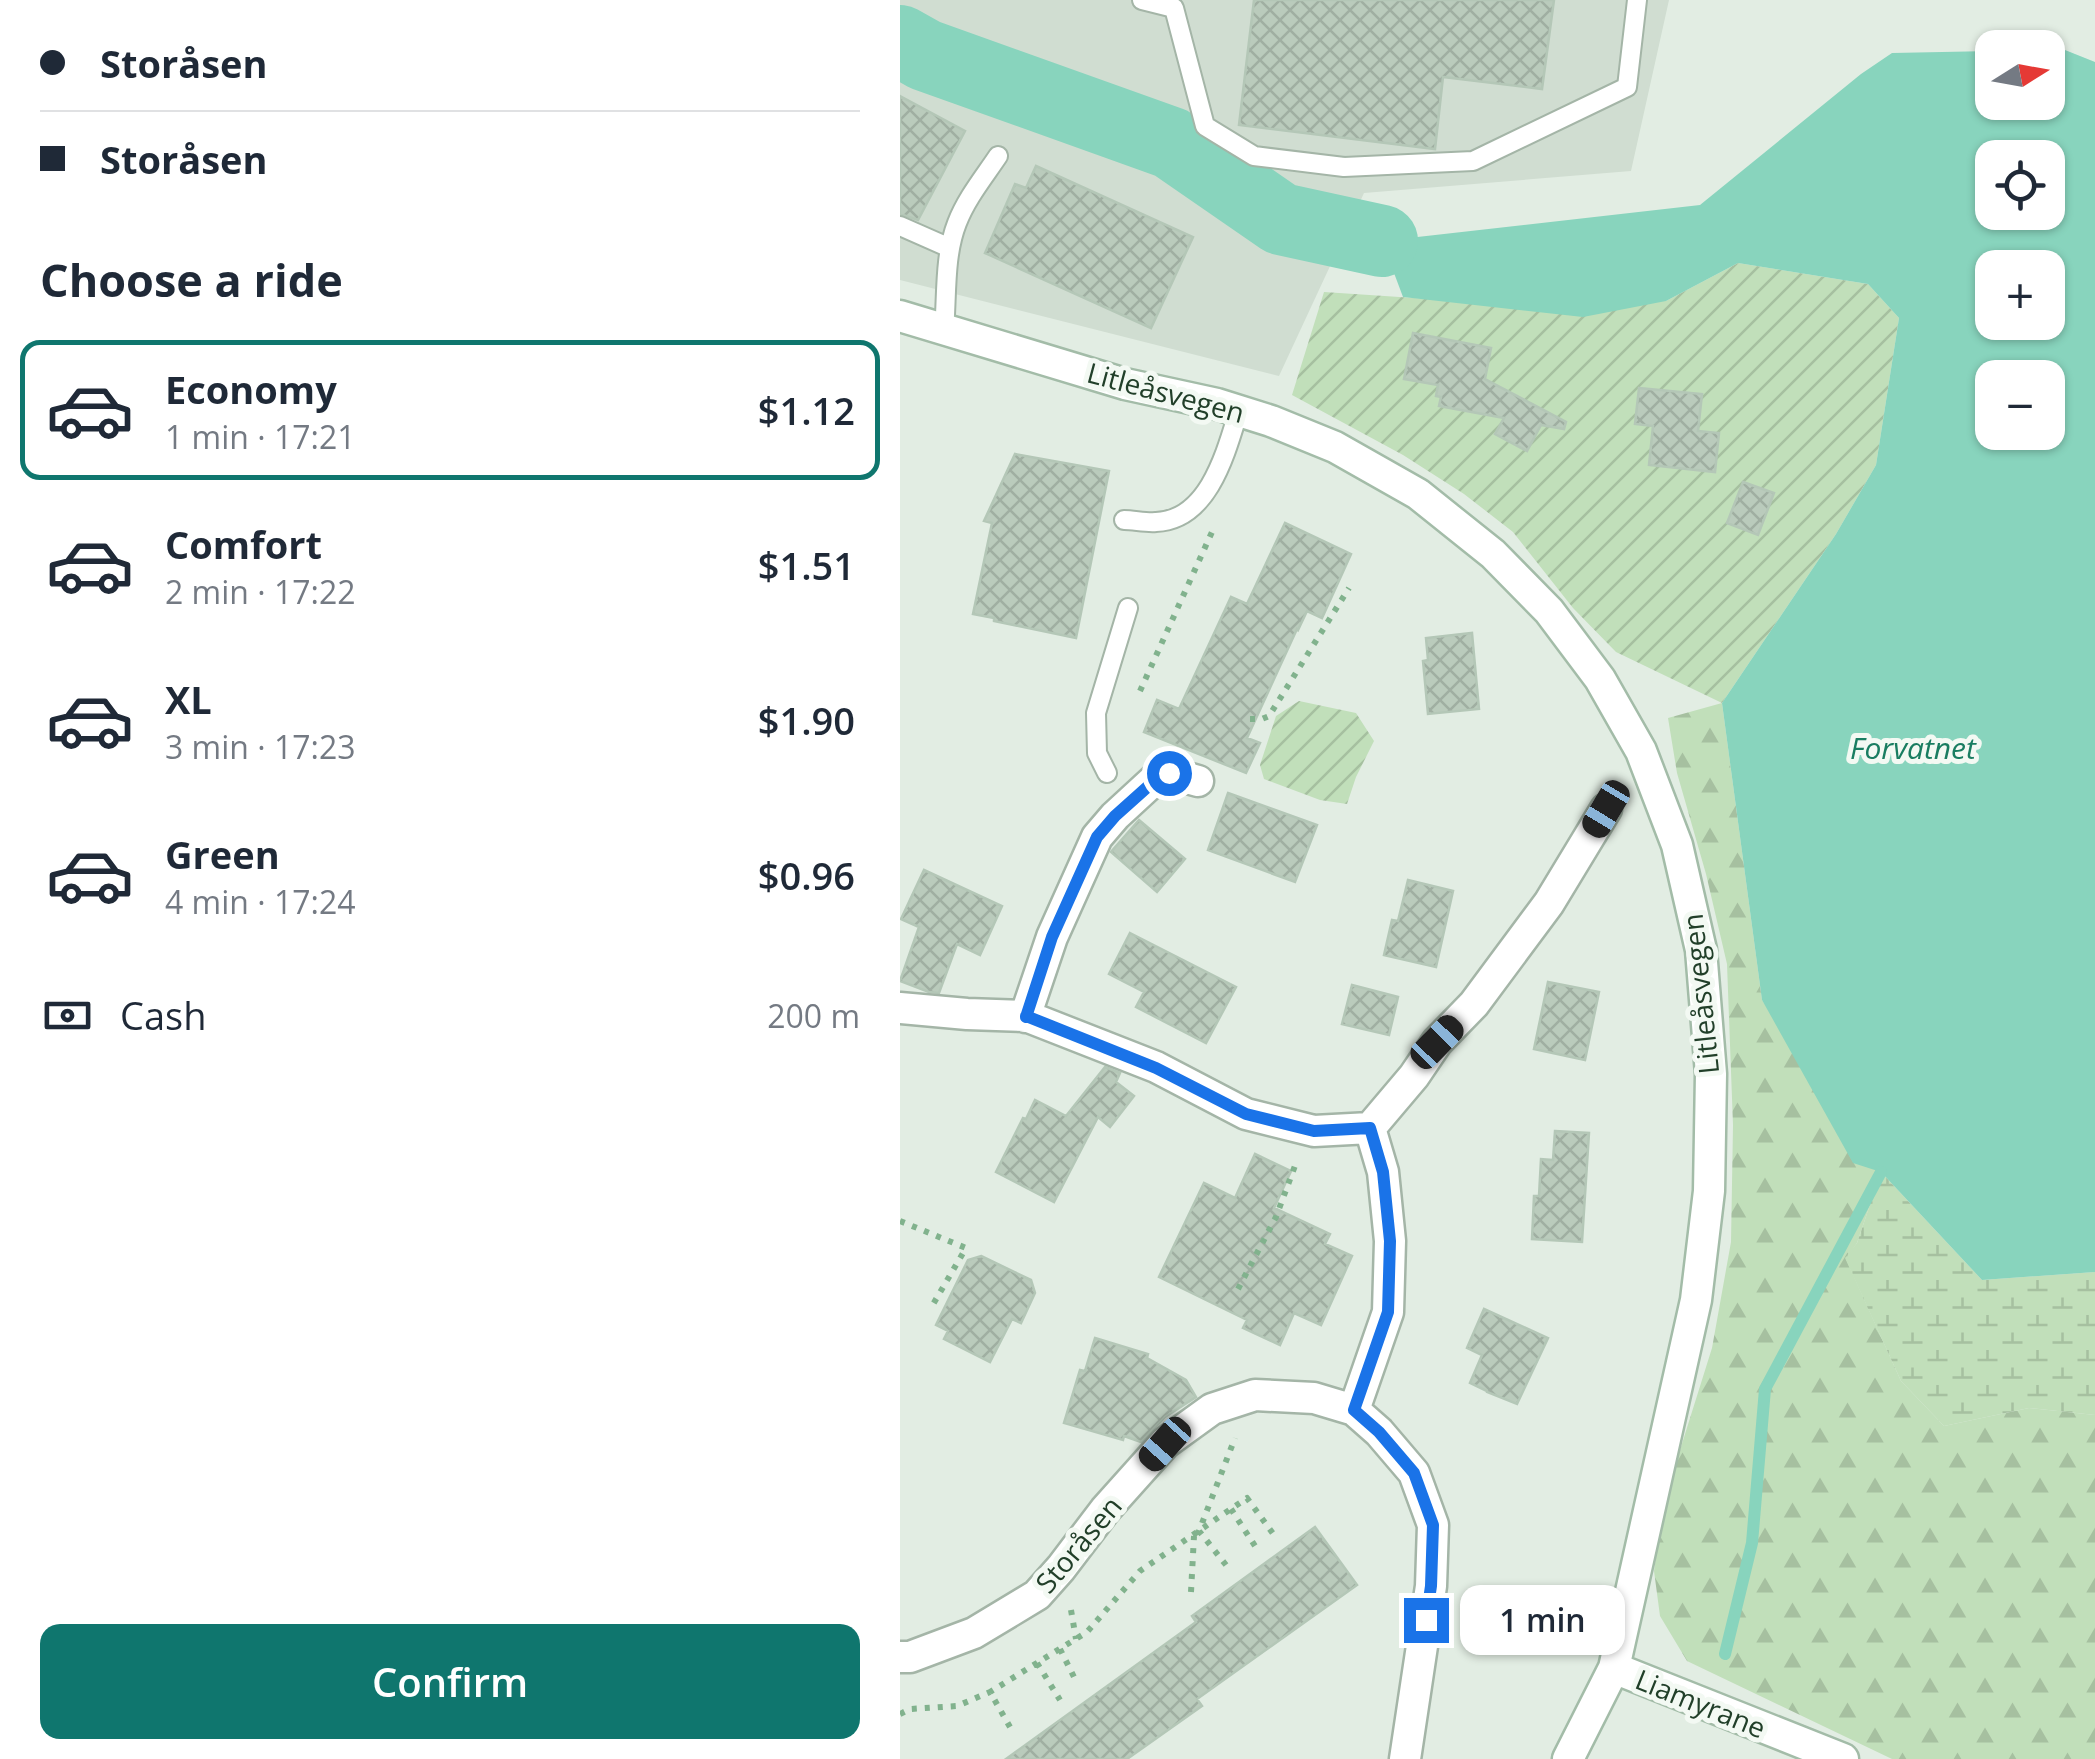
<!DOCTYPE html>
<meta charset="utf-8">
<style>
:root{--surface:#fff;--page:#f2f2f3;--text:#1f2937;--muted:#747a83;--line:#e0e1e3;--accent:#0f766e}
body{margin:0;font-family:"Open Sans",sans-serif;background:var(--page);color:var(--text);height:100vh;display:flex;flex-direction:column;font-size:38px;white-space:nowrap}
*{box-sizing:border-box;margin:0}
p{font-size:32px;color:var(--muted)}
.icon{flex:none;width:55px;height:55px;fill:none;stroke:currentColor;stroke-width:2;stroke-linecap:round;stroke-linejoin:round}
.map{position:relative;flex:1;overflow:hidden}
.side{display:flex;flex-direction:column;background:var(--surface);width:900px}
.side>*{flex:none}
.hud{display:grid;align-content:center;height:220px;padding:0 40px;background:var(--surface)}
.needle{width:65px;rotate:79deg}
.buttons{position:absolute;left:1075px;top:30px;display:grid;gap:20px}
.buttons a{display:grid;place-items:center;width:90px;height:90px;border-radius:20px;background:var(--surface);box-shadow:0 2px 8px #0004;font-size:50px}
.end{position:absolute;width:45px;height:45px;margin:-22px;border:12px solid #1a73e8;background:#fff;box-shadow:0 0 0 5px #fff}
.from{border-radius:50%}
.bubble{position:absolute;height:70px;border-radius:20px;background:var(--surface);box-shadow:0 2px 8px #0004;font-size:32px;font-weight:600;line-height:70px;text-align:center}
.car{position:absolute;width:30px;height:60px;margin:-30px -15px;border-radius:12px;box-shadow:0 0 8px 2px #0007;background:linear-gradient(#222 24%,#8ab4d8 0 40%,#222 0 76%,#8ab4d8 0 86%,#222 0)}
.hud b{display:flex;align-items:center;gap:35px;height:95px;font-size:38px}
.hud b+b{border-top:2px solid var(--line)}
.hud i{width:25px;height:25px;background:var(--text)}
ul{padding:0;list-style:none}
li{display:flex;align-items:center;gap:30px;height:140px;margin:0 20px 15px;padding:0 20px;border:5px solid transparent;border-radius:20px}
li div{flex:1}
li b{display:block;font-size:38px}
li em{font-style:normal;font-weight:600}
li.active{border-color:var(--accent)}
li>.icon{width:90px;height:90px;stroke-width:1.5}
h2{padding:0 40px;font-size:45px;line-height:120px}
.pay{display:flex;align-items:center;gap:25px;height:110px;padding:0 40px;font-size:38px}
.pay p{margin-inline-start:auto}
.action{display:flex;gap:20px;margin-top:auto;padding:20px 40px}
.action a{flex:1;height:115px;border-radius:20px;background:var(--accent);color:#fff;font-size:40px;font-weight:600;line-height:115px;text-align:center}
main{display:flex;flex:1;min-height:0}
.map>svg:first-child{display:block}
.built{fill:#d0ddd1}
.forest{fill:url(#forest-firs)}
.wetland{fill:url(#wetland-marsh)}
.garden{fill:url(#garden-furrows)}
.water{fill:#88d4bd;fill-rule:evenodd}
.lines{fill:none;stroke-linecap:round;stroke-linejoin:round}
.stream{stroke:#88d4bd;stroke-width:12}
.river{stroke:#88d4bd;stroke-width:72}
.building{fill:url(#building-cross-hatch);stroke:#b4c7b7;stroke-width:2.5}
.lane-casing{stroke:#a4b5a7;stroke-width:22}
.street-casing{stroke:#a4b5a7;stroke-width:35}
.secondary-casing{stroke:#a3bca8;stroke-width:35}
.path{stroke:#81b28d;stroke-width:6;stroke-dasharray:5 8;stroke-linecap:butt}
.lane{stroke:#fff;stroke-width:18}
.street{stroke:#fff;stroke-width:30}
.secondary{stroke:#fff;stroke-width:30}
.route{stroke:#1a73e8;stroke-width:12}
.labels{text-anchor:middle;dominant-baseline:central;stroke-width:10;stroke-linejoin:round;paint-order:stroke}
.street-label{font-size:28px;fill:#213f29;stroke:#f3f9f3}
.water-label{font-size:30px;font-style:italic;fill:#197d61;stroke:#f3f9f3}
</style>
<main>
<section class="side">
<div class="hud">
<b><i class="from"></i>Storåsen</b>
<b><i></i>Storåsen</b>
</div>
<h2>Choose a ride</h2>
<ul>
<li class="active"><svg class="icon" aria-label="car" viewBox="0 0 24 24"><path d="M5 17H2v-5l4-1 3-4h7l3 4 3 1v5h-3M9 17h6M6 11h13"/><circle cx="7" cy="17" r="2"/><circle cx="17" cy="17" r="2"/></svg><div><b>Economy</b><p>1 min · 17:21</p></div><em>$1.12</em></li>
<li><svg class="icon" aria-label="car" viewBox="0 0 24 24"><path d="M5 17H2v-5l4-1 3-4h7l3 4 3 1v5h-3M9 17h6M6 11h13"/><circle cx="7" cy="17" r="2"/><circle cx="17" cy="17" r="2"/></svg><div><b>Comfort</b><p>2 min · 17:22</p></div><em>$1.51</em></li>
<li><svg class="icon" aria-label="car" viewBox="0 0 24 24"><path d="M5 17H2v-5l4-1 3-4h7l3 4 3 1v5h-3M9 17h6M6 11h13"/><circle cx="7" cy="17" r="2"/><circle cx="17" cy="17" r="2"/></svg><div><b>XL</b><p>3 min · 17:23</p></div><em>$1.90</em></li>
<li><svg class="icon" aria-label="car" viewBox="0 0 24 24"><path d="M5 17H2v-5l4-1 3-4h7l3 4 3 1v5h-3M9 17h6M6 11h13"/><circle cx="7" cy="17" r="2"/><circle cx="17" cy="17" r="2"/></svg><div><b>Green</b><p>4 min · 17:24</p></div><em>$0.96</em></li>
</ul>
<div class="pay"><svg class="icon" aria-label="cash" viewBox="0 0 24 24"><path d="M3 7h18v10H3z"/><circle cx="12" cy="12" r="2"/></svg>Cash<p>200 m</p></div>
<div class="action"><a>Confirm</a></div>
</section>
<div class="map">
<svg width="1195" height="1759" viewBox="0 0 1195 1759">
<defs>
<pattern id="forest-firs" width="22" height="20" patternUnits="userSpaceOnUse" patternTransform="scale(2.5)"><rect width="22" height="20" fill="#c1dfba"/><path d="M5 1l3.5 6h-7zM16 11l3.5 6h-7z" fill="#a6c0a0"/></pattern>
<pattern id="wetland-marsh" width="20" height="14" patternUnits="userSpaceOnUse" patternTransform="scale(2.5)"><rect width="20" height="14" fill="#c1dfba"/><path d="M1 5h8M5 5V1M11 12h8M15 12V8" fill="none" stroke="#a6c0a0"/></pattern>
<pattern id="garden-furrows" width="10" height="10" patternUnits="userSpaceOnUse" patternTransform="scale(2.5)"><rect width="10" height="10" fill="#c1dfba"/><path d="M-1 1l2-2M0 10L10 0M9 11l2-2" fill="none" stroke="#a6c0a0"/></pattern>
<pattern id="building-cross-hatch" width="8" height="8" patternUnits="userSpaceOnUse" patternTransform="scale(2.5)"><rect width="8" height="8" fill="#bacbbc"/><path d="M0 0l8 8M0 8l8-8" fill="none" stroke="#a0afa2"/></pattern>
</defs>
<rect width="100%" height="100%" fill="#e2ede3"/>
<path class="built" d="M0,0h769l-38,171 -267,22 -85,183 -379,-96z"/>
<path class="forest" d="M822,703l40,297 119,172 -24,71 -11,16 55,122 43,45 85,-18 66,7v344h-203l-205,-98 -27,-45 -6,-45 10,-70 48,-153 19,-106 2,-117 -6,-161 -21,-90 -29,-101 -9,-55z"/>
<path class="wetland" d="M981,1172l101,108 113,-8v143l-66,-7 -85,18 -43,-45 -56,-123 12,-15z"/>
<path class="garden" d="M838,263l130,21 31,34 -23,147 -40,69 -114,169 -106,-51 -43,-44 -60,-76 -49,-38 -61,-39 -111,-60 32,-103 136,9h206z
M399,701l57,12 18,28 -18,36 -9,27 -27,-4 -56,-21 -4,-14 16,-49z"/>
<path class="water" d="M1160,48l35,14v1210l-113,8 -101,-108 -28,-9 -91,-163 -40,-297 114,-169 40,-69 23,-147 -31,-34 -130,-21 -72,38 -83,16 -180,-20 -21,-56 318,-36 161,-131 31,-21 100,-2v51h56v-53zM1092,158h56v54h-56zM1092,268h56v54h-56zM1092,378h56v54h-56z"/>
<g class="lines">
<path class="stream" d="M825,1654l27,-111 13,-154 116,-217"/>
<path class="river" d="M0,41l25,14 246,88 110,76 101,22"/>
</g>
<path class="building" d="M354,0h300l-12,89 -99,-12 -8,72 -196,-24z
M0,96l65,35 -47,89 -18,-6z
M136,166l157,71 -42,91 -166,-75 30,-69 11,4z
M513,333l78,15 -6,31 81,43 -2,7 -23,-4 -14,26 -32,-17 9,-16 -65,-12 2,-9 -5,-1 2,-11 -34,-6z
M739,388l63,6 -4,37 21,2 -4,39 -66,-7 4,-39 -18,-2z
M115,454l94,17 -33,167 -82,-17v-3l-21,-4 19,-91 -8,-2z
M843,482l31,11 -16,42 -31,-12z
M385,523l66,31 -29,64 -15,-7 -9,19 -1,-1 -50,109 13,5 -14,30 -102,-41 13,-32 22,9 52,-112 16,7z
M572,633l7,76 -51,5 -5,-53 5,-1 -2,-22z
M328,793l89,32 -22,57 -87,-32z
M239,820l46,39 -28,33 -46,-40z
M24,870l78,36 -22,49 -23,-11 -18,49 -10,-1 -29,-11 19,-54 -18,-8z
M508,880l45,11 -17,76 -52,-12 8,-35 6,1z
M230,933l106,54 -30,56 -70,-36 8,-15 -35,-18z
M648,982l51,10 -14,68 -51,-11z
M452,985l46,12 -9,38 -47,-11z
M205,1067l15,6 -4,9 18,14 -24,31 -12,-10 -44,85 -58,-30 27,-54 3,1 9,-19 31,16z
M655,1131l34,2 -7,109 -50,-3 2,-43h5l2,-37 12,1z
M355,1154l36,17 -17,37 56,26 -5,10 27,12 -31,69 -27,-12 -14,32 -37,-17 4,-8 -88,-43 45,-94 31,15z
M81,1256l50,24 4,13 -14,30 -9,-4 -22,43 -46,-23 4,-8 -12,-6 32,-65z
M584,1309l64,29 -31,66 -30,-12v-1l-17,-8 12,-28 -15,-7z
M195,1338l53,16 -1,4 39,22 10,17 -31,20 -24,25 -17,-6 -1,4 -59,-17 16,-53 5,1z
M415,1527l42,58 -160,114 5,7 -75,53h-121l190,-137 -4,-6z"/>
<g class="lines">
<defs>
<path id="lane" d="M242,0l32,8 31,118 49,30 90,11 129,-6 154,-74 10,-87
M0,226l50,22
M44,331c3,-35 0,-75 13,-108 9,-24 27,-46 41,-67
M224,520c10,0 22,3 32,2 53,-2 70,-70 83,-112
M207,773l-10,-20 -1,-40 32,-105"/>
<path id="street" d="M0,1008l67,6 59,2 130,51 90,47 68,17 56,-3 13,44 7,69 -2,71 -34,98
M125,1017l27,-80 45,-100 18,-21 38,-35 16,-8 29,8
M470,1128l44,-52 23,-34 37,-38 75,-101 57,-94
M0,1657h10l64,-24 63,-38 24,-27 44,-58 60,-67 47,-34 43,-14 59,3 40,12 25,22 35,41 19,52 -2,61 -26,173"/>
<path id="secondary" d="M0,316l225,68 92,20 54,17 64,26 83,47 75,60 56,57 51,68 41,72 36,94 24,105 10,124 -2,117 -13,109 -82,368 -46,91
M714,1668l229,91"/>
</defs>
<use href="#lane" class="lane-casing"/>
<use href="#street" class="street-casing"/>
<use href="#secondary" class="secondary-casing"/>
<path class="path" d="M240,691l72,-159
M350,719h12l7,-3 80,-128
M0,1221l66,27 -34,58
M338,1289l38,-72 20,-54
M331,1509l24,37
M326,1565l-27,-34 36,-93
M291,1592l3,-56
M171,1610l5,29
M160,1649l16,32
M137,1663l23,37
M0,1714l10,-5 47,-3 33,-14
M110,1727l-20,-35 97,-60 53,-61 107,-73 30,41"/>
<use href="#lane" class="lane"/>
<use href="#street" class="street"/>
<use href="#secondary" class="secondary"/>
</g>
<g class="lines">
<path class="route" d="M269,773l-16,9 -38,34 -18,21 -45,100 -26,80v-1l130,52 90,46 68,17 56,-3 13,44 7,69 -2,71 -34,98 25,22 35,41 19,52 -2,61 -5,34"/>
</g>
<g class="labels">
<g class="street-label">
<text transform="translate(266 392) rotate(15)">Litleåsvegen</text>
<text transform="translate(800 994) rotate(-96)">Litleåsvegen</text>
<text transform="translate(178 1544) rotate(-50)">Storåsen</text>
<text transform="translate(801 1703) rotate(22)">Liamyrane</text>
</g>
<g class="water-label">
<text x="1013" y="747">Forvatnet</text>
</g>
</g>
</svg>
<div class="buttons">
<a><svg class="needle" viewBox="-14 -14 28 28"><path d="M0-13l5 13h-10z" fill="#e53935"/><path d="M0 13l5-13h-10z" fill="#747a83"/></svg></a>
<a><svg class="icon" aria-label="locate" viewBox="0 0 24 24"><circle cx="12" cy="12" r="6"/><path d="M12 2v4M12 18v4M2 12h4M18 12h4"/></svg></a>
<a>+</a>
<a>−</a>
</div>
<i class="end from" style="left:269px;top:773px"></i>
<i class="end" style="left:526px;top:1620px"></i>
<div class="bubble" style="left:560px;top:1585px;width:165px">1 min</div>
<i class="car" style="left:706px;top:809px;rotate:211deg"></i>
<i class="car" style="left:537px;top:1042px;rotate:44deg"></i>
<i class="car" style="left:265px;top:1444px;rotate:222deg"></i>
</div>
</main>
